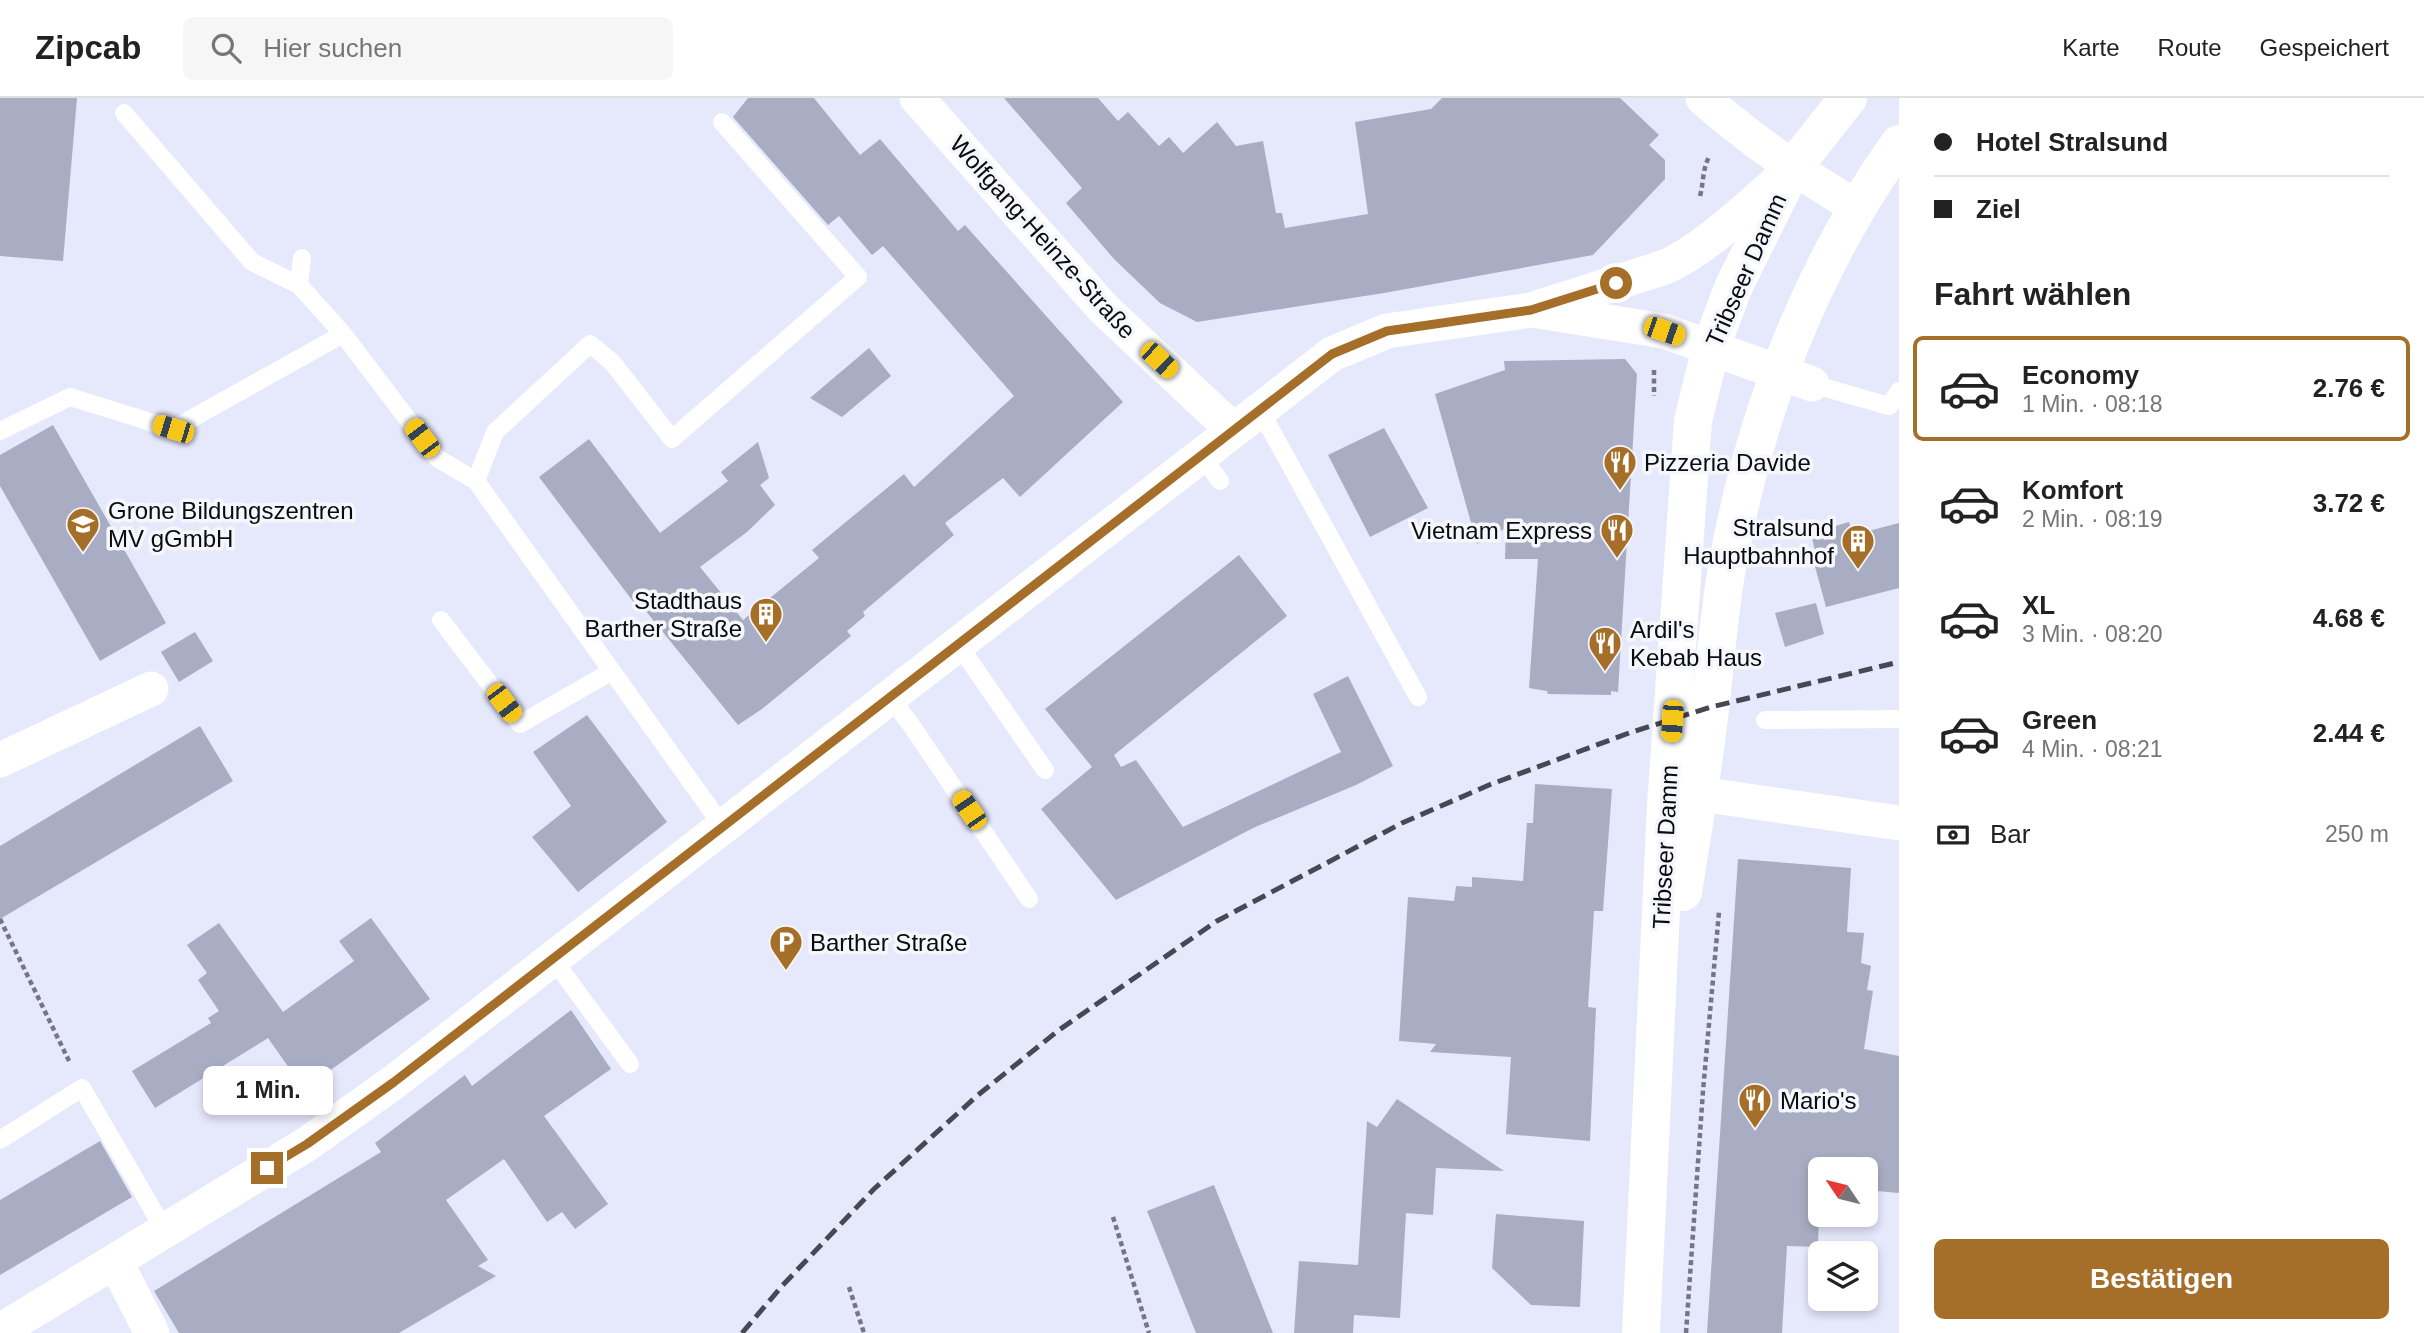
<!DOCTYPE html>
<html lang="de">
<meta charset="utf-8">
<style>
:root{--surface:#fff;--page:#f6f6f6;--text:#222;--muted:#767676;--line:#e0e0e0;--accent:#a56f29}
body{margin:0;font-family:Arial,sans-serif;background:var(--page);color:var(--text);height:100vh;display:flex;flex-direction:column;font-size:26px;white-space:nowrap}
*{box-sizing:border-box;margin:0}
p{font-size:23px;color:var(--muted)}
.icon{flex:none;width:38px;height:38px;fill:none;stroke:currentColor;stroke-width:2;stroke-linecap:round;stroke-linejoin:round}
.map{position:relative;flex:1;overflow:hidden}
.sheet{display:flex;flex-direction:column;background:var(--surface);width:525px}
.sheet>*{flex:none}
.guide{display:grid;align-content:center;height:154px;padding:0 35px;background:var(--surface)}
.needle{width:46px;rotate:305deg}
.fabs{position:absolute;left:1808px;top:1059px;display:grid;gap:14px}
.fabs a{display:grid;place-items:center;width:70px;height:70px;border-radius:10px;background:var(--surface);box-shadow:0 4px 10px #0003;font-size:35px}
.end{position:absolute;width:32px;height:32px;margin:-16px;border:9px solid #a56f29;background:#fff;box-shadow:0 0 0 4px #fff}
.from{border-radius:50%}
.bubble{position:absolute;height:49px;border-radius:10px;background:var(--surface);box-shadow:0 4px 10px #0003;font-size:23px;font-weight:800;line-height:49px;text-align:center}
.car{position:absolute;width:21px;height:42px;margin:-21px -10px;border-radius:9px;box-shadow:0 0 5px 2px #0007;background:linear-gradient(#f5c518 24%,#345 0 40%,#f5c518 0 76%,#345 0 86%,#f5c518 0)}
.guide b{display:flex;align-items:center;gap:24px;height:66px;font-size:26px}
.guide b+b{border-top:2px solid var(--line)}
.guide i{width:18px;height:18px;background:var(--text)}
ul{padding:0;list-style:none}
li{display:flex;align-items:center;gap:21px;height:105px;margin:0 14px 10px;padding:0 21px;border:4px solid transparent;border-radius:10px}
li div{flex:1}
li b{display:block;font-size:26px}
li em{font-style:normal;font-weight:800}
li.selected{border-color:var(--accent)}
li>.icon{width:63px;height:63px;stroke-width:1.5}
h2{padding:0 35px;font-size:32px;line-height:84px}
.pay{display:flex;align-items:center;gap:18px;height:77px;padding:0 35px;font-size:26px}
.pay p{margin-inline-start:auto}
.action{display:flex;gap:14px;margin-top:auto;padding:14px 35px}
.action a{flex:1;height:80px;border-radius:10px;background:var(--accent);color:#fff;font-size:28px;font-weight:800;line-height:80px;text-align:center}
header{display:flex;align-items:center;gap:42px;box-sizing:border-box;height:98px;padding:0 35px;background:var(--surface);border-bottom:2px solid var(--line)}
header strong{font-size:33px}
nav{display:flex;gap:38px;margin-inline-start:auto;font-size:24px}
.search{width:490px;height:63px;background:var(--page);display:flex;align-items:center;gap:18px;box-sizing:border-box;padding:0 24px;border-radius:10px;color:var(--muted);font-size:26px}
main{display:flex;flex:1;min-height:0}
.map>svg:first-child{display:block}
.building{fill:#a9adc3}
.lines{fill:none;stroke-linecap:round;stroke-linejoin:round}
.path{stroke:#757683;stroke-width:4.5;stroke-dasharray:5 3.5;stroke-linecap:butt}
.lane{stroke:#fff;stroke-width:18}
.street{stroke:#fff;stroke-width:35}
.secondary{stroke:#fff;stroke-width:38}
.rail{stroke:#474853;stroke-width:5;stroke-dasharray:14 7;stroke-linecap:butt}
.route{stroke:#a56f29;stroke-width:9}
.labels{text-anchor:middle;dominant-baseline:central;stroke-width:7;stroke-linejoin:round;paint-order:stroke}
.street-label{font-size:24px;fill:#0a0b12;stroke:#f6f7fb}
.poi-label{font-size:24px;fill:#0a0b12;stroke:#f6f7fb;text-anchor:start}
</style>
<header>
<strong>Zipcab</strong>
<div class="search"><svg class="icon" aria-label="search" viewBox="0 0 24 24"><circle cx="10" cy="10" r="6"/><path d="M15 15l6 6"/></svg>Hier suchen</div>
<nav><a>Karte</a><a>Route</a><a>Gespeichert</a></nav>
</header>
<main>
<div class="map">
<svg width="1899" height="1235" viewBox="0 0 1899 1235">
<rect width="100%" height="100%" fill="#e6e8fb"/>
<path class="building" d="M0,0h77l-14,163 -63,-5z
M748,0h66l46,57 20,-16 78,92 7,-6 158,177 -103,95 -17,-19 -58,45 9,12 -91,77 2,4 -18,15 4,5 -89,73 -24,16 -93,-115 -4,2 -102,-135 50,-38 71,94 68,-52 -7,-9 37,-30 11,36 -9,7 15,20 -28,27 -47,35 43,53 76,-62 -7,-8 92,-76 10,13 100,-91 -131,-150 -11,9 -33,-39 -11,9 -95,-108z
M1004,0h94l20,23 10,-9 31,34 10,-9 14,16 34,-31 19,24 27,-5 13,72h6l3,15 83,-14 -13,-92 76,-13 11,-11h178l39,37 -10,10 16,15v19l-72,76 -209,38 -187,29 -37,-19 -46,-44 -48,-56 16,-15z
M869,250l22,28 -49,41 -32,-19z
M1625,261l12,15 -19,318 -7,-1v4l-63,-1 -1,-3 -18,-3 9,-129h-33l1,-31 -29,16 -42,-150 70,-24 -1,-9z
M53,327l113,198 -66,38 -100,-175v-31z
M1384,330l44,80 -58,29 -42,-82z
M1849,424l4,13 46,-12v65l-73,19 -15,-55 4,-1 -4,-18z
M1239,457l48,61 -173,139 7,12 15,-7 47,67 158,-75 -28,-58 35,-18 45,90 -37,19 -103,43 -137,72 -75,-91 51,-42 -47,-58z
M1816,505l8,31 -39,13 -10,-34z
M195,534l18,29 -34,21 -18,-30z
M587,617l80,107 -89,70 -46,-55 39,-31 -38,-54z
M200,628l33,55 -233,138v-73z
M1535,686l77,5 -9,122h-9l-6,96 8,1 -6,133 -84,-7 5,-77 -81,-5 6,-8 -37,-3 9,-144 46,4 2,-15 16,1v-10l51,4 4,-58h6z
M1738,761l113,9 -4,64 17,1 -3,30 10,3 -4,24 6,1 -9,58 35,7v137l-33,-3v-21h-46l-2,78 -31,-1 -5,87h-75z
M371,820l59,81 -126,90 -36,-51 -113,70 -23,-37 79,-48 -3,-5 11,-7 -21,-31 9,-7 -20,-28 32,-22 64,89 71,-51 -15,-20z
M571,912l40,59 -67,47 64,88 -33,25 -13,-17 -15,10 -43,-63 -58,41 42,60 -10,6 18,10 -97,57h-220l-25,-42 227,-139 -6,-9 90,-68 7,11z
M1397,1001l107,72 -68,-3 -3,47 -27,-2 -6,105 -46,-3 -1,18h-59l5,-72 59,4 9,-144 10,6z
M100,1043l32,56 -132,78v-75z
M1214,1087l59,148h-77l-49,-122z
M1496,1116l88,7 -4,86 -49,-2 -39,-37z"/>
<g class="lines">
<path class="path" d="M1700,98c4,-15 2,-27 10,-41
M1654,272v26
M0,821l70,144
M1113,1119l36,116
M849,1189l15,46
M1686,1235l17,-242 16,-179"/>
<path class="lane" d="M124,15l128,149 47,23 44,49
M299,187l3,-27
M1812,286l77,22 10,-15
M1260,312l158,287
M0,333l70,-34 103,32 170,-95 94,124 39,23 248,347
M1201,357l19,26
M476,383l19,-49 95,-88 22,18 60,77 186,-162 -136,-155
M441,522l79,104 92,-53
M958,546l87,126
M890,600l19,24 120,177
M1765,622l134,-1
M553,861l77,105
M0,1042l82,-52 83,143"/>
<path class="street" d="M917,0l186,210 130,122
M1703,0c50,44 98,76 155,110
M1538,213l126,20 148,53
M0,662l151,-71
M1700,696l199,29
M115,1163l37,72
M0,1233l307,-187 87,-62 938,-728 55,-23 144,-21 134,-43c43,-19 88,-65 125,-96"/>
<path class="secondary" d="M1683,794c10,-61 20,-122 27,-183 6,-49 9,-99 18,-147 27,-148 83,-295 171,-418
M1641,1235l25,-528 27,-384 18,-74 22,-59 59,-119 56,-71"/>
<path class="rail" d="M742,1235l40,-47 92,-97 104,-94 81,-65 158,-109 185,-98 87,-38 140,-52 82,-26 188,-45"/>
</g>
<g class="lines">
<path class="route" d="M267,1070l40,-24 87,-62 938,-728 55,-23 144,-21 85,-27"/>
</g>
<defs>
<symbol id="restaurant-pin" viewBox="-11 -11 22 30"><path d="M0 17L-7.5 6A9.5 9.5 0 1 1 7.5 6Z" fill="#a56f29" stroke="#f6f7fb"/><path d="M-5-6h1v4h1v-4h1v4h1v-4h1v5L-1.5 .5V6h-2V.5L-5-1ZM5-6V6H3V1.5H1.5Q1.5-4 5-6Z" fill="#fff"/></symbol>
<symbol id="school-pin" viewBox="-11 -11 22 30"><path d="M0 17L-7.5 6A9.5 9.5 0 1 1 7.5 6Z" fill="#a56f29" stroke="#f6f7fb"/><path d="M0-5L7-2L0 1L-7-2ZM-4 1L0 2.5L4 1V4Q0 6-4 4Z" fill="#fff"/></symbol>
<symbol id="building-pin" viewBox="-11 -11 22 30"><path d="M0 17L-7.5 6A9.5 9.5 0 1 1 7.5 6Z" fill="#a56f29" stroke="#f6f7fb"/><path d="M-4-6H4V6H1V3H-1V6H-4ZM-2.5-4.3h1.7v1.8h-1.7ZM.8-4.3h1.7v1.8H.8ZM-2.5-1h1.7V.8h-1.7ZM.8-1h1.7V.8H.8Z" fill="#fff"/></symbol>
<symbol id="parking-pin" viewBox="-11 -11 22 30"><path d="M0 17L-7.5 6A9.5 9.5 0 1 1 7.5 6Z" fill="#a56f29" stroke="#f6f7fb"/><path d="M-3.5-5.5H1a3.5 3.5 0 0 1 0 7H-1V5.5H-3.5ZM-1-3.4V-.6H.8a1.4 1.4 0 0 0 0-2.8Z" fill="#fff"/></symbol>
</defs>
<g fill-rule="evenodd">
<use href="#restaurant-pin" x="1601" y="345" width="38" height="52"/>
<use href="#school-pin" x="64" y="407" width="38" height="52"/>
<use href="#restaurant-pin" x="1598" y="413" width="38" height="52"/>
<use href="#building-pin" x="1839" y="424" width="38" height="52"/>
<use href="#building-pin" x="747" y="497" width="38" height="52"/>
<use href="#restaurant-pin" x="1586" y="526" width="38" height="52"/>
<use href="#parking-pin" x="767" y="825" width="38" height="52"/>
<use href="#restaurant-pin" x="1736" y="983" width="38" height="52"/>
</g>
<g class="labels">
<g class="street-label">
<text transform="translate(1043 139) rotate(48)">Wolfgang-Heinze-Straße</text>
<text transform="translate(1746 172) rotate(-66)">Tribseer Damm</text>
<text transform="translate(1665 749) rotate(-87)">Tribseer Damm</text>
</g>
<g class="poi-label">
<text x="1644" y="364">Pizzeria Davide</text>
<text x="108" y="412">Grone Bildungszentren<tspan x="108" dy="28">MV gGmbH</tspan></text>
<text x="1834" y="429" text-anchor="end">Stralsund<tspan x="1834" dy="28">Hauptbahnhof</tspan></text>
<text x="1592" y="432" text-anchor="end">Vietnam Express</text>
<text x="742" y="502" text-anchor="end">Stadthaus<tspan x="742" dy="28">Barther Straße</tspan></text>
<text x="1630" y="531">Ardil's<tspan x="1630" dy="28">Kebab Haus</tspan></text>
<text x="810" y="844">Barther Straße</text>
<text x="1780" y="1002">Mario's</text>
</g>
</g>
</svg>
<div class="fabs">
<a><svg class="needle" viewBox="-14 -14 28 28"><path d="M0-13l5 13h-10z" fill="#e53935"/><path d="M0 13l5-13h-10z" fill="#767676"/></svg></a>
<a><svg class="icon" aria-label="layers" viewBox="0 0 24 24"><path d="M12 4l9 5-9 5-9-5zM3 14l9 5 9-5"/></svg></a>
</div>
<i class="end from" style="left:1616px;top:185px"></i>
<i class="end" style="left:267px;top:1070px"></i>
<div class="bubble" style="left:203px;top:968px;width:130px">1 Min.</div>
<i class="car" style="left:1664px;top:233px;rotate:109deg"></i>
<i class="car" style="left:1159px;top:262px;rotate:133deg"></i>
<i class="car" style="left:173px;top:331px;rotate:287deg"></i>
<i class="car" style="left:422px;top:340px;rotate:323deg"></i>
<i class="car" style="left:504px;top:605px;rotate:143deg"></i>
<i class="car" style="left:1672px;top:623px;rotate:184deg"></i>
<i class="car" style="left:969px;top:712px;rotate:326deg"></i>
</div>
<section class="sheet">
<div class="guide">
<b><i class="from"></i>Hotel Stralsund</b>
<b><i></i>Ziel</b>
</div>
<h2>Fahrt wählen</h2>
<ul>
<li class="selected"><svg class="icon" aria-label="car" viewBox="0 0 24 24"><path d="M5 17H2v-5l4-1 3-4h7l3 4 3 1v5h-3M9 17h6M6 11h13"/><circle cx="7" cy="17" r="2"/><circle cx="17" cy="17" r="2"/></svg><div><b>Economy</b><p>1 Min. · 08:18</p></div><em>2.76 €</em></li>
<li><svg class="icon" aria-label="car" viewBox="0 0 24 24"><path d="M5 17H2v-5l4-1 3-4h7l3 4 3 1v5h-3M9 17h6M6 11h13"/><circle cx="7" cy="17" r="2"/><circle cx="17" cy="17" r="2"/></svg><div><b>Komfort</b><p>2 Min. · 08:19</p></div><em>3.72 €</em></li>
<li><svg class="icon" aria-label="car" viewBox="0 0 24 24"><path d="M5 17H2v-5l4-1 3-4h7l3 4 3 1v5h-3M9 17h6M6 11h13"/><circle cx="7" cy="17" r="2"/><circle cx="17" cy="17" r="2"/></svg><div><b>XL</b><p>3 Min. · 08:20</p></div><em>4.68 €</em></li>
<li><svg class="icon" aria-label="car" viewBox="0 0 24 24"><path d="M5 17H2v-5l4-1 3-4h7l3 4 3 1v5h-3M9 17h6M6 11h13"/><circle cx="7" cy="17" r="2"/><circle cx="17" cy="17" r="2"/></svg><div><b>Green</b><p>4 Min. · 08:21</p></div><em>2.44 €</em></li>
</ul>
<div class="pay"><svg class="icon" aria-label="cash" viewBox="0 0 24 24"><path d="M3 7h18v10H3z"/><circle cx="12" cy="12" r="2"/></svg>Bar<p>250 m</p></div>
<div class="action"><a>Bestätigen</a></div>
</section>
</main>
